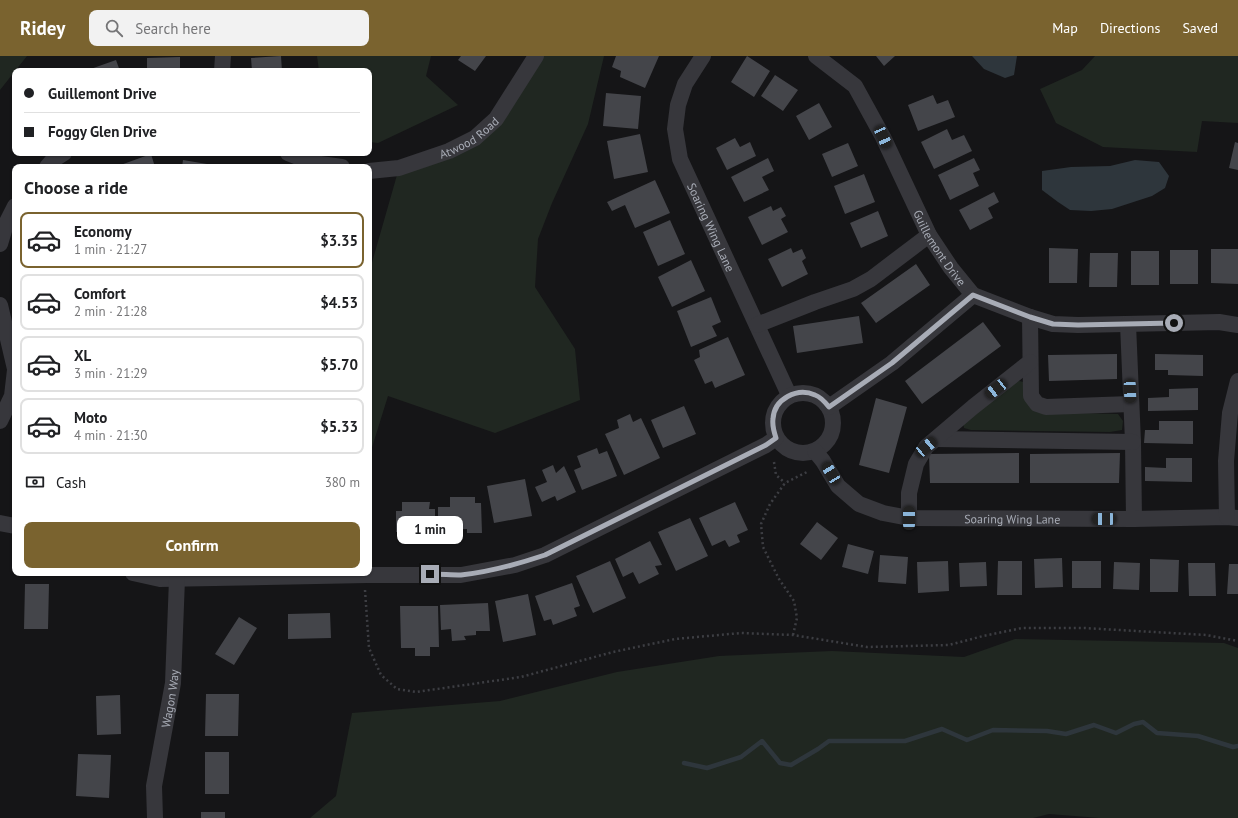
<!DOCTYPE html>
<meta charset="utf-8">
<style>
:root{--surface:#fff;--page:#f2f2f2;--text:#202124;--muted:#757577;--line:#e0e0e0;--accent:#7a632f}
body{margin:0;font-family:"PT Sans",sans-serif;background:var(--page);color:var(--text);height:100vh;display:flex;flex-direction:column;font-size:15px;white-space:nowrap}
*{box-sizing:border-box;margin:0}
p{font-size:13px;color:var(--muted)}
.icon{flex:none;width:22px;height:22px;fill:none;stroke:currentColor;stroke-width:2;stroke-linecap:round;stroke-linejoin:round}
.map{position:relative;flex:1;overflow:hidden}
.side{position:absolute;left:12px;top:108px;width:360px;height:412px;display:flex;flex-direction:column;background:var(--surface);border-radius:8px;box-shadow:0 1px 3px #0004}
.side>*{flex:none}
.guide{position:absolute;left:12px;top:12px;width:360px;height:88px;border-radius:8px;box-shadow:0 1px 3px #0004;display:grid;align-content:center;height:88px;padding:0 12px;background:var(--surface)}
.end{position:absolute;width:18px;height:18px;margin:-9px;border:5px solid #a8acb6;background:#111;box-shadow:0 0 0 2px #111}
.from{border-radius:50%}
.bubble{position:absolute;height:28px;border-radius:8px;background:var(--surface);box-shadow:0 1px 3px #0004;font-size:13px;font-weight:700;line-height:28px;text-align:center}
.car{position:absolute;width:12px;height:24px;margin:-12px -6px;border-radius:5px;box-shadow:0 0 3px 1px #0007;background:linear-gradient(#222 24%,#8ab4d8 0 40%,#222 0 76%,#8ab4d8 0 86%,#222 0)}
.guide b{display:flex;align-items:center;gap:14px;height:38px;font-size:15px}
.guide b+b{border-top:1px solid var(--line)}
.guide i{width:10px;height:10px;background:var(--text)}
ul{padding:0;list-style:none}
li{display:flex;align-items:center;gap:12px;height:56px;margin:0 8px 6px;padding:0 4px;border:2px solid var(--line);border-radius:8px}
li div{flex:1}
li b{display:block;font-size:15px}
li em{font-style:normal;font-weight:700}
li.selected{border-color:var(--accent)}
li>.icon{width:36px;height:36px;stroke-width:1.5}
h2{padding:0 12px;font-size:18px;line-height:48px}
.pay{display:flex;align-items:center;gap:10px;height:44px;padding:0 12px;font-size:15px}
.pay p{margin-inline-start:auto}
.primary-button{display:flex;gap:8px;margin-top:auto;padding:8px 12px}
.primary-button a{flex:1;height:46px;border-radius:8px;background:var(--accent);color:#fff;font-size:16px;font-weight:700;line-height:46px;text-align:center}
header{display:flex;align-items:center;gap:24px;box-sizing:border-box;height:56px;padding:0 20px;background:var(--accent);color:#fff}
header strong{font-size:19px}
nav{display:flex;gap:22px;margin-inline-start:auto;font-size:14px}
.search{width:280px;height:36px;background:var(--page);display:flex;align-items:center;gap:10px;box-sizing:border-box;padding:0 14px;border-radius:8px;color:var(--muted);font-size:15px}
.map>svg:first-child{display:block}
.green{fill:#202721}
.water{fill:#2e363c}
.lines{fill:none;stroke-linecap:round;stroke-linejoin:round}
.stream{stroke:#2e363c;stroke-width:4.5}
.building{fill:#44454a}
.path{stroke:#3d3e43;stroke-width:2.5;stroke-dasharray:2 3;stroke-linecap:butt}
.minor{stroke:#37373c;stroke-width:16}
.route{stroke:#a8acb6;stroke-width:5}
.labels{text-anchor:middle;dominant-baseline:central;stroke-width:3.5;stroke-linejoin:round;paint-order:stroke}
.street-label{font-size:12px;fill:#a8acb6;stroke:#101012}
</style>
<header>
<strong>Ridey</strong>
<div class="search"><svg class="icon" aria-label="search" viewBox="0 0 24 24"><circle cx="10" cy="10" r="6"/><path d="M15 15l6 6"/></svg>Search here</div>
<nav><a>Map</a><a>Directions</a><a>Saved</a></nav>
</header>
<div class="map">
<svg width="1238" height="762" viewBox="0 0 1238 762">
<rect width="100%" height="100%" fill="#151517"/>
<path class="green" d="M0,0h27l-27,34z
M317,0h114l-5,20 32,29 -80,38 -9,-1v-71h-50z
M542,0h62l-16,68 -36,79 -14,36 -3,48 40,62 5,51 -85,33 -107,-37 -19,61v-184l30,-105 76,-30z
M1095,0h143v67l-36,-2 -5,31 -94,-5 -47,-24 -16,-34 42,-19z
M1016,324l7,2 7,25 6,5 82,2 5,7 -1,9 -12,2 -139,-2 -7,-2 -1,-6z
M1015,583l209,4 14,5v170h-138l-51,-4 -16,4h-723l26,-22 16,-83 148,-12 117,-29 102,-16 113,-5 132,6z"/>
<path class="water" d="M972,0h45l-3,19 -9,3 -21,-9z
M1135,104l24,2 10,14 -4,12 -13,8 -40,13 -21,2 -21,-1 -12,-8 -16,-12v-19l29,-4 39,-1z"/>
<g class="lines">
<path class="stream" d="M684,707l23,5 34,-11 21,-16 18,22 11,2 27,-16 11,-8h76l37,-12 25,11 26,-10 54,1 19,3 28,-9 22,8 18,-9 9,-2 14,11 41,3 35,11 5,-1"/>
</g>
<path class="building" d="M281,0l1,15h-30l-1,-13z
M461,0h25l-11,15 -17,-11z
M616,0h43l-14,32 -25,-11 1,-6 -9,-4z
M747,0l23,15 -16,26 -23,-15z
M876,0h19l-11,10z
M180,1v14h-33v-13z
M116,4l4,11h-35z
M775,19l23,15 -15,21 -22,-15z
M606,37l35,3 -3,33 -35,-3z
M933,39l4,9 11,-4 7,17 -37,14 -10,-26z
M819,47l13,24 -23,13 -13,-24z
M947,73l5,11 12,-5 8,16 -38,18 -13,-27z
M640,78l8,38 -34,7 -7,-38z
M735,82l5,9 10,-5 6,14 -29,14 -11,-22z
M1235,86l3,1v27l-9,-2z
M848,87l10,23 -26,11 -10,-23z
M151,98l4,13h-40z
M768,102l6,13 -12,6 7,13 -25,12 -13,-25z
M974,102l6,12 -7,3 6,13 -29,14 -12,-25z
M183,104l36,6v1h-37z
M864,118l11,28 -30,12 -11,-28z
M655,124l15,33 -35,15 -10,-23 -13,6 -5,-9z
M994,136l5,10 -11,6 5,10 -23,12 -11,-20z
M771,150l2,5 8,-4 5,9 -5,3 7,13 -26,13 -14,-28z
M878,155l10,25 -27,12 -11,-25z
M670,164l15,34 -27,12 -15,-34z
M791,192l2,5 9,-4 4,9 -4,3 6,13 -26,13 -14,-28z
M1049,192l29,1 -1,34h-28z
M1211,193h27v35l-27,-1z
M1170,194h28v34h-28z
M1131,195h28v34h-28z
M1090,197h28l-1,34h-28z
M691,204l14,31 -33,16 -14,-30z
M916,208l14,21 -54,38 -15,-20z
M711,241l10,25 -9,4 5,10 -26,11 -14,-36z
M859,260l4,27 -66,10 -4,-27z
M983,266l18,24 -79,58 -17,-23z
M728,281l17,38 -30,13 -3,-7 -7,3 -11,-24 6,-3 -1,-7z
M1117,298v25l-68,2 -1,-26z
M1155,298l48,1v21l-35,-1v-5h-13z
M1198,332v22l-50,1v-13l21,-1v-8z
M876,342l31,9 -18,66 -30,-8z
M684,350l12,28 -33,14 -12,-28z
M630,358l3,8 8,-4 19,40 -36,17 -19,-41 14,-6 -2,-8z
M1159,365h34v23l-49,-1 1,-13h14z
M597,392l2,6 8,-3 10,25 -35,14 -8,-20 7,-3 -4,-11z
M1019,397v30h-89l-1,-29z
M1120,397l-1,30h-89v-29z
M1166,402h26v24l-47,-1v-14l21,1z
M553,409l3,8 8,-7 12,26 -19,9 -2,-5 -13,6 -7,-15 12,-5 -5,-12z
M525,423l7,37 -38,7 -7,-37z
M450,441h25v6h6l1,30h-15v-4l-29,1v-23h12z
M402,446h28l-1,7h6v23h-39v-21h6z
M735,446l13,28 -11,5 3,7 -11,5 -4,-7 -13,6 -13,-28z
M690,462l18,38 -32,15 -18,-39z
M817,466l21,16 -17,22 -21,-16z
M650,485l12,24 -7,1 4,8 -20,10 -6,-12 -10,5 -8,-18z
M848,488l26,7 -6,23 -26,-7z
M880,499l28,2 -2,27 -28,-2z
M1062,502l1,29 -28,1 -1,-29z
M1150,503l29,1 -1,32h-28z
M610,505l16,37 -33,15 -17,-37z
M948,505l1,30 -31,2 -1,-31z
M998,505h24v34h-25z
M1072,505h29v27h-29z
M986,506l1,24 -27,1 -1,-24z
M1114,506l26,1 -1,27 -26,-1z
M1188,507h27l1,33h-27z
M1229,508h9v30h-11z
M572,527l8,23 -6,2 3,8 -24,9 -2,-6 -7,2 -9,-25z
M25,528h24l-1,45h-24z
M528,538l8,41 -33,7 -8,-41z
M488,547l2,28h-14v4l-12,1 2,4 -14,1 -1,-12 -10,1 -1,-25z
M400,550h38l1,41h-9v9h-15v-8h-14z
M330,557l1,25 -43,1v-25z
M239,561l18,11 -23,37 -19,-11z
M206,638h33l-1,42h-33z
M120,639l1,39 -24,1 -1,-39z
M205,696h24v42h-24z
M78,698l33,1 -2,43 -33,-2z
M201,756h24v6h-24z"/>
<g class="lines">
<path class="path" d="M774,406l2,13 9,8
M365,534l4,58 12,27 16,14 19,3 105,-15 92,-25 62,-13 66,-6 52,2 74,12 82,-2 34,-9 39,-8h62l122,7 32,6
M793,579l4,-17 -3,-17 -15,-22 -16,-32 -2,-23 9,-20 15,-21 24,-12"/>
<g class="minor">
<path id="s1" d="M703,0l-18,28 -7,21 -3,24 5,30 109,236"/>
<path id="s2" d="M816,0l39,30 28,51 46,98 22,33 22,27 57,22 23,7 25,1 141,-3 19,3"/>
<path d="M222,15l1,-15"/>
<path d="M288,97l25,10 29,4"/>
<path d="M47,111l6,-7 11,-7"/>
<path id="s3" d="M369,115l30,-3 50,-17 26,-13 21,-19 40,-63"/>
<path d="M0,188l6,-20 9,-18"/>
<path d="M0,249l15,64"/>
<path d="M1030,261l1,79 6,8 9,3 85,-3"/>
<path d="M1128,268l5,118 1,77"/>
<path d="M757,269l58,-23 38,-13 18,-10 58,-44"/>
<circle cx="803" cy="367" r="30"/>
<path d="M829,351l63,-44 81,-68"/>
<path d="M0,365l12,-25 3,-26"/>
<path d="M936,383l197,3"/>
<path id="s4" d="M815,395l8,10 15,25 21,18 24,9 26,5 225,1 93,-2 11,1"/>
<path d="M1227,461l-1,-56 4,-48 8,-32"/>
<path d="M909,462v-25l7,-29 10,-17 47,-40 57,-45"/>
<path d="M0,467l15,3"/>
<path d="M133,517l27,6 207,-4h94l54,-10 30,-10 221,-110 10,-7"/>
<path id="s5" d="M155,762l-1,-32 19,-103 4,-104"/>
</g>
</g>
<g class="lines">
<path class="route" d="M430,518c11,0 21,1 31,1 29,-3 57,-11 84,-20l221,-110 10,-7c-2,-6 -4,-12 -3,-19 1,-20 24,-32 42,-24 6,2 10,7 14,12l63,-44 81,-68 57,22 23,7 25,1 96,-2"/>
</g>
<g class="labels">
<g class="street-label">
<text stroke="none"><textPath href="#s3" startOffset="107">Atwood Road</textPath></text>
<text stroke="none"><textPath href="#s1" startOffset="185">Soaring Wing Lane</textPath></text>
<text stroke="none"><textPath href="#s2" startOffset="232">Guillemont Drive</textPath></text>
<text stroke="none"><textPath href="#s4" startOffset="225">Soaring Wing Lane</textPath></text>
<text stroke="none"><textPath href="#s5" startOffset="121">Wagon Way</textPath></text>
</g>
</g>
</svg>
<i class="end from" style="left:1174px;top:267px"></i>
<i class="end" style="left:430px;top:518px"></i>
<div class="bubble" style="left:397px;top:460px;width:66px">1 min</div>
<i class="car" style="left:883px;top:81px;rotate:156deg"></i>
<i class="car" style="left:996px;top:333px;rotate:232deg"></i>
<i class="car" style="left:1130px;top:335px;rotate:178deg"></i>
<i class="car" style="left:926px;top:391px;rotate:50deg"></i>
<i class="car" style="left:831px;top:417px;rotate:329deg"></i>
<i class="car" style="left:909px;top:462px;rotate:0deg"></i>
<i class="car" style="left:1104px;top:463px;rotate:270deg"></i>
<div class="guide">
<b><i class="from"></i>Guillemont Drive</b>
<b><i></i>Foggy Glen Drive</b>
</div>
<section class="side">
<h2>Choose a ride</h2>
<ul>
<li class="selected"><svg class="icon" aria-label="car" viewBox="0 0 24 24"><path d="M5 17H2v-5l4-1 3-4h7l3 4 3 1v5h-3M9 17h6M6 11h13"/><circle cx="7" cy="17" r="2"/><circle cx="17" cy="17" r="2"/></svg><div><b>Economy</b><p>1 min · 21:27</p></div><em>$3.35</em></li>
<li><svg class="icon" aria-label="car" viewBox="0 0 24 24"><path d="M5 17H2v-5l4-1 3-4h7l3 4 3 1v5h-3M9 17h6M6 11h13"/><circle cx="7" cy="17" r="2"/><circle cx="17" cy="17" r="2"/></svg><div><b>Comfort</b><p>2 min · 21:28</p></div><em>$4.53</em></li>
<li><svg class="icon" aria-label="car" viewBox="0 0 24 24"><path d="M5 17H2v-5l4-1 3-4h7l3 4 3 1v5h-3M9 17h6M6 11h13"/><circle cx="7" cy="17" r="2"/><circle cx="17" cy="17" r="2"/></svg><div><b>XL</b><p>3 min · 21:29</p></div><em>$5.70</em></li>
<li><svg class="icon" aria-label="car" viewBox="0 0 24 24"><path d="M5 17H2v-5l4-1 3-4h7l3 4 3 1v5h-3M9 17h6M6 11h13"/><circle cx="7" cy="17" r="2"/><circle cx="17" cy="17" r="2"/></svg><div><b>Moto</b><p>4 min · 21:30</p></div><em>$5.33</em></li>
</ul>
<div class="pay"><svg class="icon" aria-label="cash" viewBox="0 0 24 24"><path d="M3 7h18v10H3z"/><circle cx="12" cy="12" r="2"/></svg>Cash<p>380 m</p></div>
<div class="primary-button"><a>Confirm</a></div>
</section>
</div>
